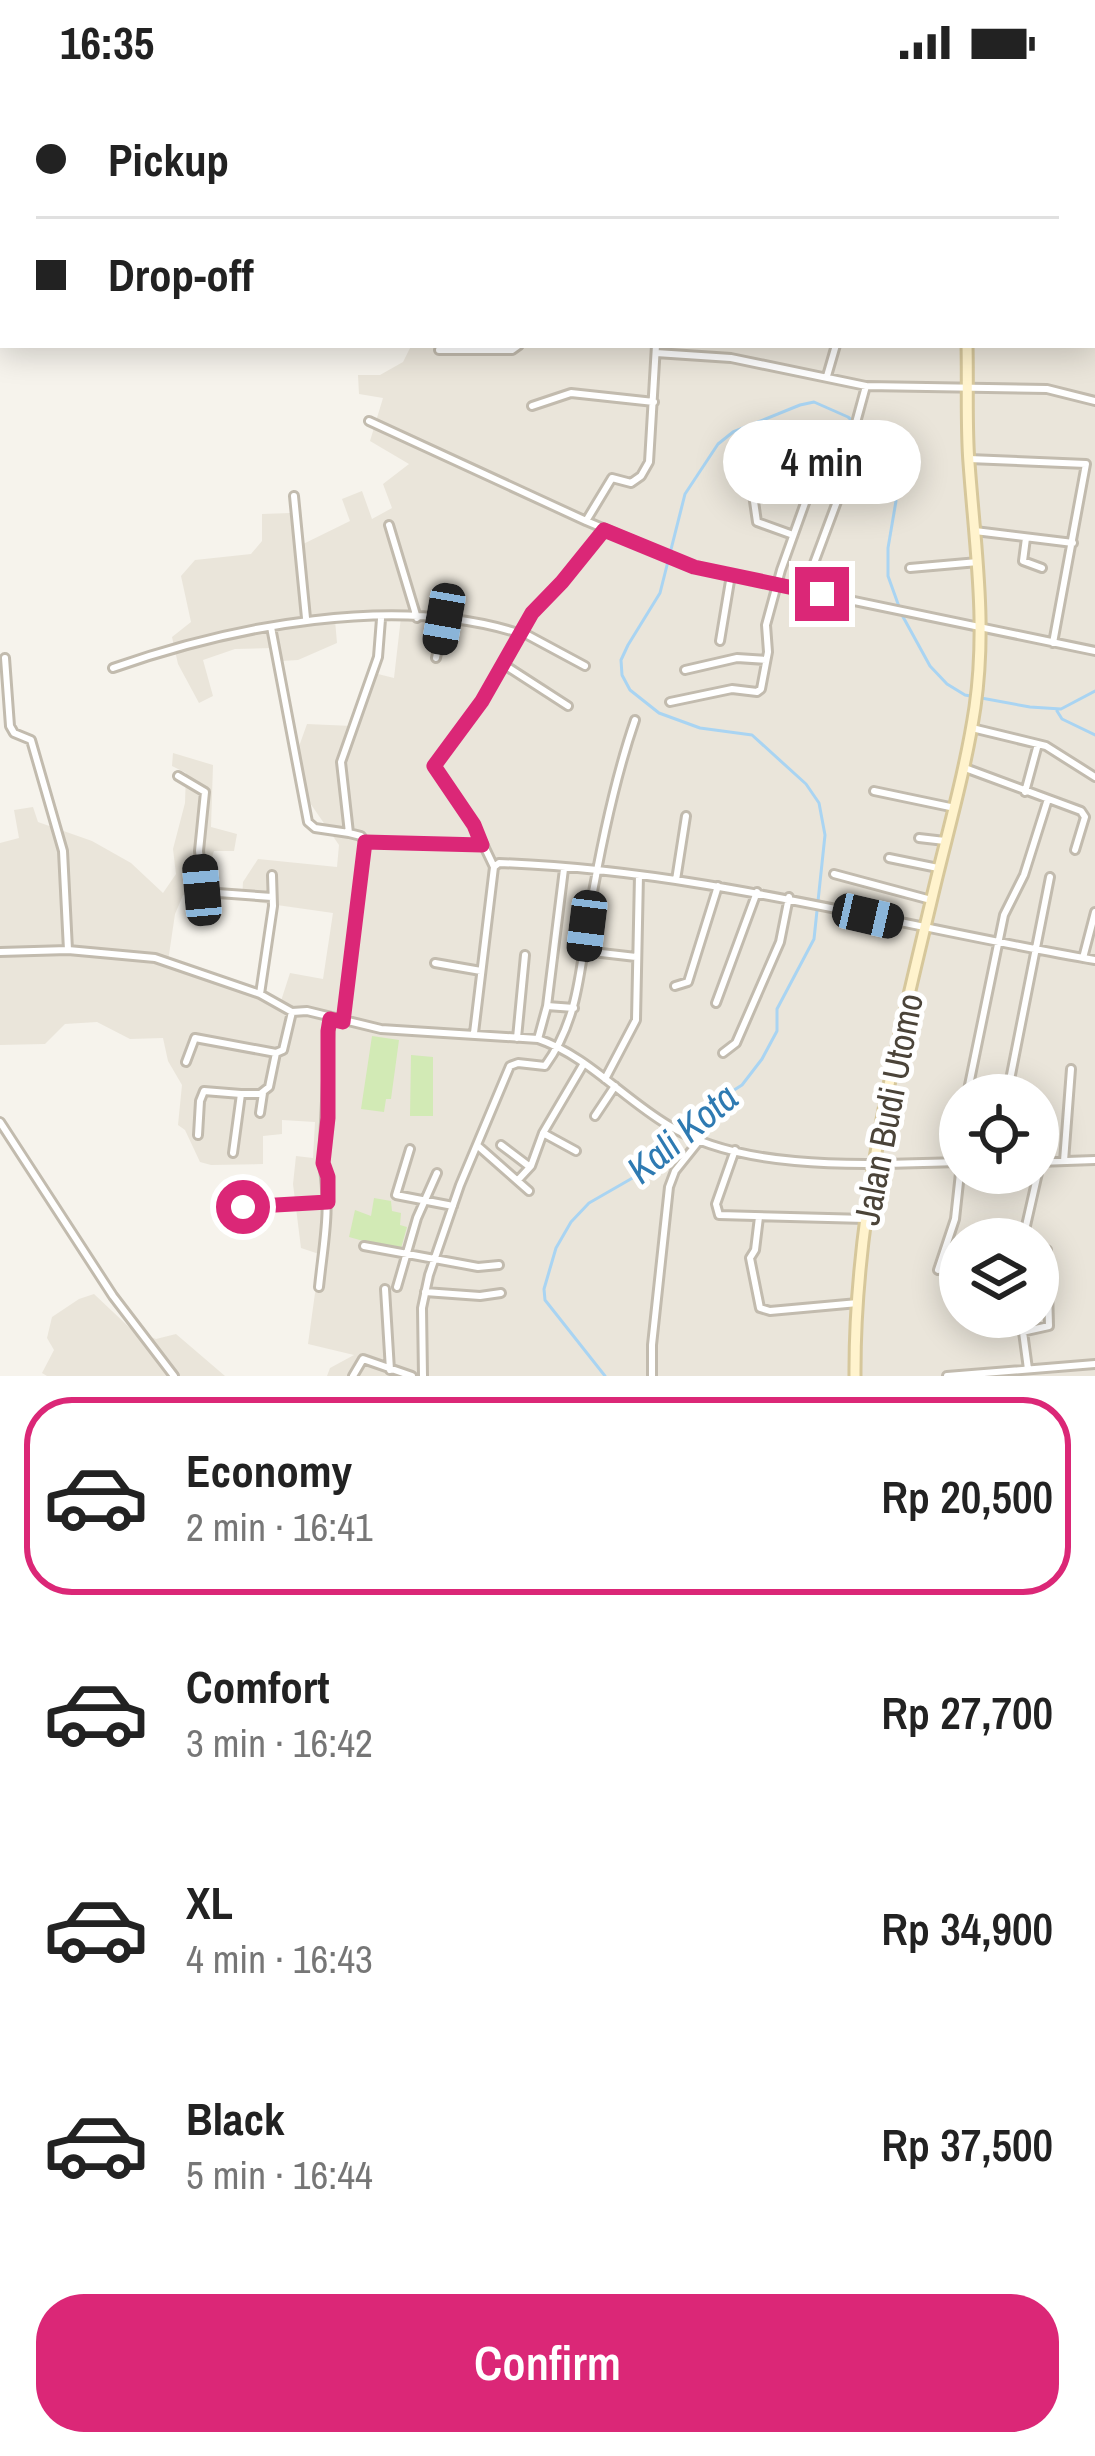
<!DOCTYPE html>
<meta charset="utf-8">
<style>
:root{--surface:#fff;--page:#f2f2f2;--text:#222;--muted:#767676;--line:#e0e0e0;--accent:#db2777}
body{margin:0;font-family:"Archivo Narrow",sans-serif;background:var(--page);color:var(--text);height:100vh;display:flex;flex-direction:column;font-size:45px;white-space:nowrap}
*{box-sizing:border-box;margin:0}
p{font-size:39px;color:var(--muted)}
.icon{flex:none;width:66px;height:66px;fill:none;stroke:currentColor;stroke-width:2;stroke-linecap:round;stroke-linejoin:round}
.map{position:relative;height:1292px;overflow:hidden}
.drawer{display:flex;flex-direction:column;background:var(--surface);flex:1}
.drawer>*{flex:none}
.banner{position:absolute;left:0px;top:0px;width:1095px;height:264px;box-shadow:0 6px 30px #0003;display:grid;align-content:center;height:264px;padding:0 36px;background:var(--surface)}
.controls{position:absolute;left:939px;top:990px;display:grid;gap:24px}
.controls a{display:grid;place-items:center;width:120px;height:120px;border-radius:50%;background:var(--surface);box-shadow:0 6px 30px #0003;font-size:60px}
.end{position:absolute;width:54px;height:54px;margin:-27px;border:15px solid #db2777;background:#fff;box-shadow:0 0 0 6px #fff}
.from{border-radius:50%}
.bubble{position:absolute;height:84px;border-radius:42px;background:var(--surface);box-shadow:0 6px 30px #0003;font-size:39px;font-weight:600;line-height:84px;text-align:center}
.car{position:absolute;width:36px;height:72px;margin:-36px -18px;border-radius:15px;box-shadow:0 0 9px 3px #0007;background:linear-gradient(#222 24%,#8ab4d8 0 40%,#222 0 76%,#8ab4d8 0 86%,#222 0)}
.banner b{display:flex;align-items:center;gap:42px;height:114px;font-size:45px}
.banner b+b{border-top:3px solid var(--line)}
.banner i{width:30px;height:30px;background:var(--text)}
ul{padding:21px 0 0;list-style:none}
li{display:flex;align-items:center;gap:36px;height:198px;margin:0 24px 18px;padding:0 12px;border:6px solid transparent;border-radius:48px}
li div{flex:1}
li b{display:block;font-size:45px}
li em{font-style:normal;font-weight:600}
li.active{border-color:var(--accent)}
li>.icon{width:108px;height:108px;stroke-width:1.5}
.action{display:flex;gap:24px;margin-top:auto;padding:24px 36px}
.action a{flex:1;height:138px;border-radius:48px;background:var(--accent);color:#fff;font-size:48px;font-weight:600;line-height:138px;text-align:center}
.status{display:flex;justify-content:space-between;align-items:center;height:84px;padding:0 60px;background:var(--surface);direction:ltr}
.status svg{height:33px;fill:currentColor}
.map>svg:first-child{display:block}
.residential{fill:#eae5da;fill-rule:evenodd}
.green{fill:#d2eab5}
.lines{fill:none;stroke-linecap:round;stroke-linejoin:round}
.stream{stroke:#a9d4f2;stroke-width:3}
.street-casing{stroke:#c2bbae;stroke-width:12}
.secondary-casing{stroke:#d6c79b;stroke-width:15}
.street{stroke:#fff;stroke-width:6}
.secondary{stroke:#fff3cd;stroke-width:9}
.route{stroke:#db2777;stroke-width:15}
.labels{text-anchor:middle;dominant-baseline:central;stroke-width:10;stroke-linejoin:round;paint-order:stroke}
.street-label{font-size:36px;fill:#4b4439;stroke:#fff}
.water-label{font-size:39px;font-style:italic;fill:#2e7ab2;stroke:#fff}
</style>
<div class="status"><b>16:35</b><svg viewBox="0 0 49 12"><path d="M0 12V9h3v3zM5 12V6h3v6zM10 12V3h3v9zM15 12V0h3v12zM26 1h20v11H26zM47 4h2v5h-2z"/></svg></div>
<div class="map">
<svg width="1095" height="1292" viewBox="0 0 1095 1292">
<rect width="100%" height="100%" fill="#f6f3ec"/>
<path class="residential" d="M266,0h829v1292h-768l3,-8 24,-13 -46,-11 7,-51 13,-36 -27,-9 -8,-64 3,-28 17,2 2,-36 -33,-2v14l-19,2v28l-52,1 -11,-3 -15,-32 -7,-5 4,-40 -14,-24 -5,-23 -33,1 -33,-17 -32,2 -20,20 -45,1v-202l19,-5 -5,-28 19,-3 5,15 54,19 39,22 32,30 13,-19 -3,-25 12,-46 1,-30 -14,-7 1,-13 40,12 -2,62 26,7 -3,17h-20l-14,43 -17,1 -8,19 -8,54 113,36 10,-31 33,6 10,-66 -91,-13 1,-18 15,-23 79,8 2,-22 -29,-42 -13,-51 10,-28 45,2 22,-53 20,5 7,-61 -66,3 2,23 -39,17 -16,1 -10,-13 -37,1 -32,11 10,36 -14,7 -21,-39 -6,-27 19,-15 -10,-46 14,-16 56,-6 11,-13v-27l28,-1 5,35 55,-27 -8,-22 20,-8 10,28 20,-11 -9,-24 26,-20 -39,-23 13,-43 -24,-4 -1,-19h22l23,-13 8,-16 681,-1v-258zM960,1011h78v78h-78zM960,1155h78v78h-78z
M94,1210l36,34 26,11 20,-5 49,42h-178l-5,-3 12,-23 -7,-12 5,-21 27,-18z"/>
<path class="green" d="M372,952l27,4 -8,59h-5l-2,13 -23,-3z
M411,971l22,2v59h-23z
M374,1114l17,3 1,10 9,2 -1,12 7,2 -7,25 -26,-3v-5l-25,-7 6,-27 16,6z"/>
<g class="lines">
<path class="stream" d="M1057,627l5,8 33,16
M605,1292l-60,-76 -1,-11 12,-41 15,-26 18,-19 47,-27 46,-53 60,-38 20,-26 15,-28v-22l37,-70 11,-104 -6,-32 -13,-19 -54,-49 -52,-7 -41,-15 -29,-23 -8,-15 -1,-15 7,-15 32,-52 25,-99 33,-50 15,-12 67,-27 14,-3 34,15 32,28 6,11 10,45 -8,47v28l14,39 28,51 17,18 18,11 65,12 31,2 34,-18"/>
<defs>
<path id="street" d="M845,0v3
M658,3v-3
M1092,39l3,-1
M1092,111h3
M656,261l-7,117 -8,14 -10,7 -19,-5 -26,43 114,48 395,82
M439,266h73l7,-5
M656,269l75,5 135,28 181,3 48,12
M827,292l9,-31
M532,322l39,-13 83,9
M369,337l217,100
M745,355l12,83 36,13
M969,375l117,5 -33,179
M294,412l12,122
M389,441l28,93
M975,447l98,12
M1026,454l-3,23 19,7
M910,484l68,-6
M804,506l44,-118
M271,543l37,195 7,6 34,5
M520,547l65,35
M720,557l11,-66
M5,574l5,68 4,7 17,7 32,111 5,99
M436,574l8,-39
M503,580l65,42
M113,584c119,-42 282,-74 405,-35
M685,586l52,-12 29,2
M670,618l62,-13 25,3 4,-3 7,-37 -2,-27 15,-55 24,-67 33,-69 4,-4h12l12,-44
M972,644l74,18 49,31
M965,684l116,43 4,6 -10,33
M178,692l27,16 -6,59 5,41 68,5
M874,707l81,17
M1025,708l13,-48
M919,754l26,3
M366,758l117,3
M889,774l49,10
M494,783l-20,-42 -40,-59 48,-65 50,-88 30,-31 42,-52
M834,790l97,26
M676,796l10,-64
M584,867l52,6
M0,868l68,-2 87,8 105,36 32,18 15,-1 74,18 157,10c48,16 86,60 130,86 77,48 204,39 292,37
M1083,874l12,-46
M435,879l46,8
M675,902l13,-4 30,-96
M260,910l13,-88 -1,-31
M716,919l41,-111
M547,922l27,2
M343,938l22,-180 -4,-6 -12,-3 -8,-71 37,-105 3,-38
M474,949l20,-166 5,-4c202,7 397,63 596,97
M517,954l8,-83
M538,955l9,-33 17,-137
M723,969l13,-10 44,-101 9,-45
M186,978l9,-24 81,15
M605,995l31,-59 3,-145
M968,1006l36,-175 20,-40 24,-76
M241,1010h19l9,-7 7,-34 7,-3 9,-38
M1007,1011l43,-218
M260,1029l3,-20
M595,1032l20,-30
M0,1038l113,174 61,80
M543,1049l33,18
M198,1051l2,-34 4,-10 37,3 -8,59
M501,1061l29,22
M478,1062l51,45
M410,1065l-14,46 57,11
M735,1066l-19,54 3,11 147,4
M1064,1077l7,-92
M1038,1078l57,-2
M518,1096l13,-14 12,-33 40,-68
M236,1129l7,-6 85,-5
M759,1133l-4,33 -5,8 10,50 10,3 88,-8
M1023,1155l15,-66
M364,1162l114,21 21,-2
M938,1186l17,-51 5,-46
M319,1203c5,-48 12,-76 4,-124l7,-144
M397,1203l20,-69 20,-45
M385,1205l5,81
M425,1208l55,4 21,-3
M1021,1233l7,52
M1022,1248l27,-6 -2,-76 -9,-2
M353,1292l10,-17 49,17
M423,1292l-1,-68 7,-33 31,-90 50,-119 8,-3 27,3c35,-48 35,-101 45,-157 11,-64 24,-128 45,-189
M652,1292v-31l17,-158 6,-16 24,-30
M947,1292l148,-12"/>
<path id="secondary" d="M967,3v-3
M855,1292c-1,-160 39,-319 76,-474 15,-65 34,-128 44,-195 12,-83 0,-161 -6,-244 -3,-39 -1,-79 -2,-118"/>
</defs>
<use href="#street" class="street-casing"/>
<use href="#secondary" class="secondary-casing"/>
<use href="#street" class="street"/>
<use href="#secondary" class="secondary"/>
</g>
<g class="lines">
<path class="route" d="M243,1123l85,-5v-25l-5,-14 5,-45v-87l2,-12 13,3 22,-180 117,3 -8,-20 -40,-59 48,-65 50,-88 30,-31 42,-52 90,37 128,27"/>
</g>
<g class="labels">
<g class="street-label">
<text transform="translate(888 1025) rotate(-79)">Jalan Budi Utomo</text>
</g>
<g class="water-label">
<text transform="translate(682 1049) rotate(-40)">Kali Kota</text>
</g>
</g>
</svg>
<div class="controls">
<a><svg class="icon" aria-label="locate" viewBox="0 0 24 24"><circle cx="12" cy="12" r="6"/><path d="M12 2v4M12 18v4M2 12h4M18 12h4"/></svg></a>
<a><svg class="icon" aria-label="layers" viewBox="0 0 24 24"><path d="M12 4l9 5-9 5-9-5zM3 14l9 5 9-5"/></svg></a>
</div>
<i class="end from" style="left:243px;top:1123px"></i>
<i class="end" style="left:822px;top:510px"></i>
<div class="bubble" style="left:723px;top:336px;width:198px">4 min</div>
<i class="car" style="left:444px;top:535px;rotate:190deg"></i>
<i class="car" style="left:202px;top:806px;rotate:355deg"></i>
<i class="car" style="left:868px;top:832px;rotate:103deg"></i>
<i class="car" style="left:587px;top:842px;rotate:187deg"></i>
<div class="banner">
<b><i class="from"></i>Pickup</b>
<b><i></i>Drop-off</b>
</div>
</div>
<section class="drawer">
<ul>
<li class="active"><svg class="icon" aria-label="car" viewBox="0 0 24 24"><path d="M5 17H2v-5l4-1 3-4h7l3 4 3 1v5h-3M9 17h6M6 11h13"/><circle cx="7" cy="17" r="2"/><circle cx="17" cy="17" r="2"/></svg><div><b>Economy</b><p>2 min · 16:41</p></div><em>Rp 20,500</em></li>
<li><svg class="icon" aria-label="car" viewBox="0 0 24 24"><path d="M5 17H2v-5l4-1 3-4h7l3 4 3 1v5h-3M9 17h6M6 11h13"/><circle cx="7" cy="17" r="2"/><circle cx="17" cy="17" r="2"/></svg><div><b>Comfort</b><p>3 min · 16:42</p></div><em>Rp 27,700</em></li>
<li><svg class="icon" aria-label="car" viewBox="0 0 24 24"><path d="M5 17H2v-5l4-1 3-4h7l3 4 3 1v5h-3M9 17h6M6 11h13"/><circle cx="7" cy="17" r="2"/><circle cx="17" cy="17" r="2"/></svg><div><b>XL</b><p>4 min · 16:43</p></div><em>Rp 34,900</em></li>
<li><svg class="icon" aria-label="car" viewBox="0 0 24 24"><path d="M5 17H2v-5l4-1 3-4h7l3 4 3 1v5h-3M9 17h6M6 11h13"/><circle cx="7" cy="17" r="2"/><circle cx="17" cy="17" r="2"/></svg><div><b>Black</b><p>5 min · 16:44</p></div><em>Rp 37,500</em></li>
</ul>
<div class="action"><a>Confirm</a></div>
</section>
